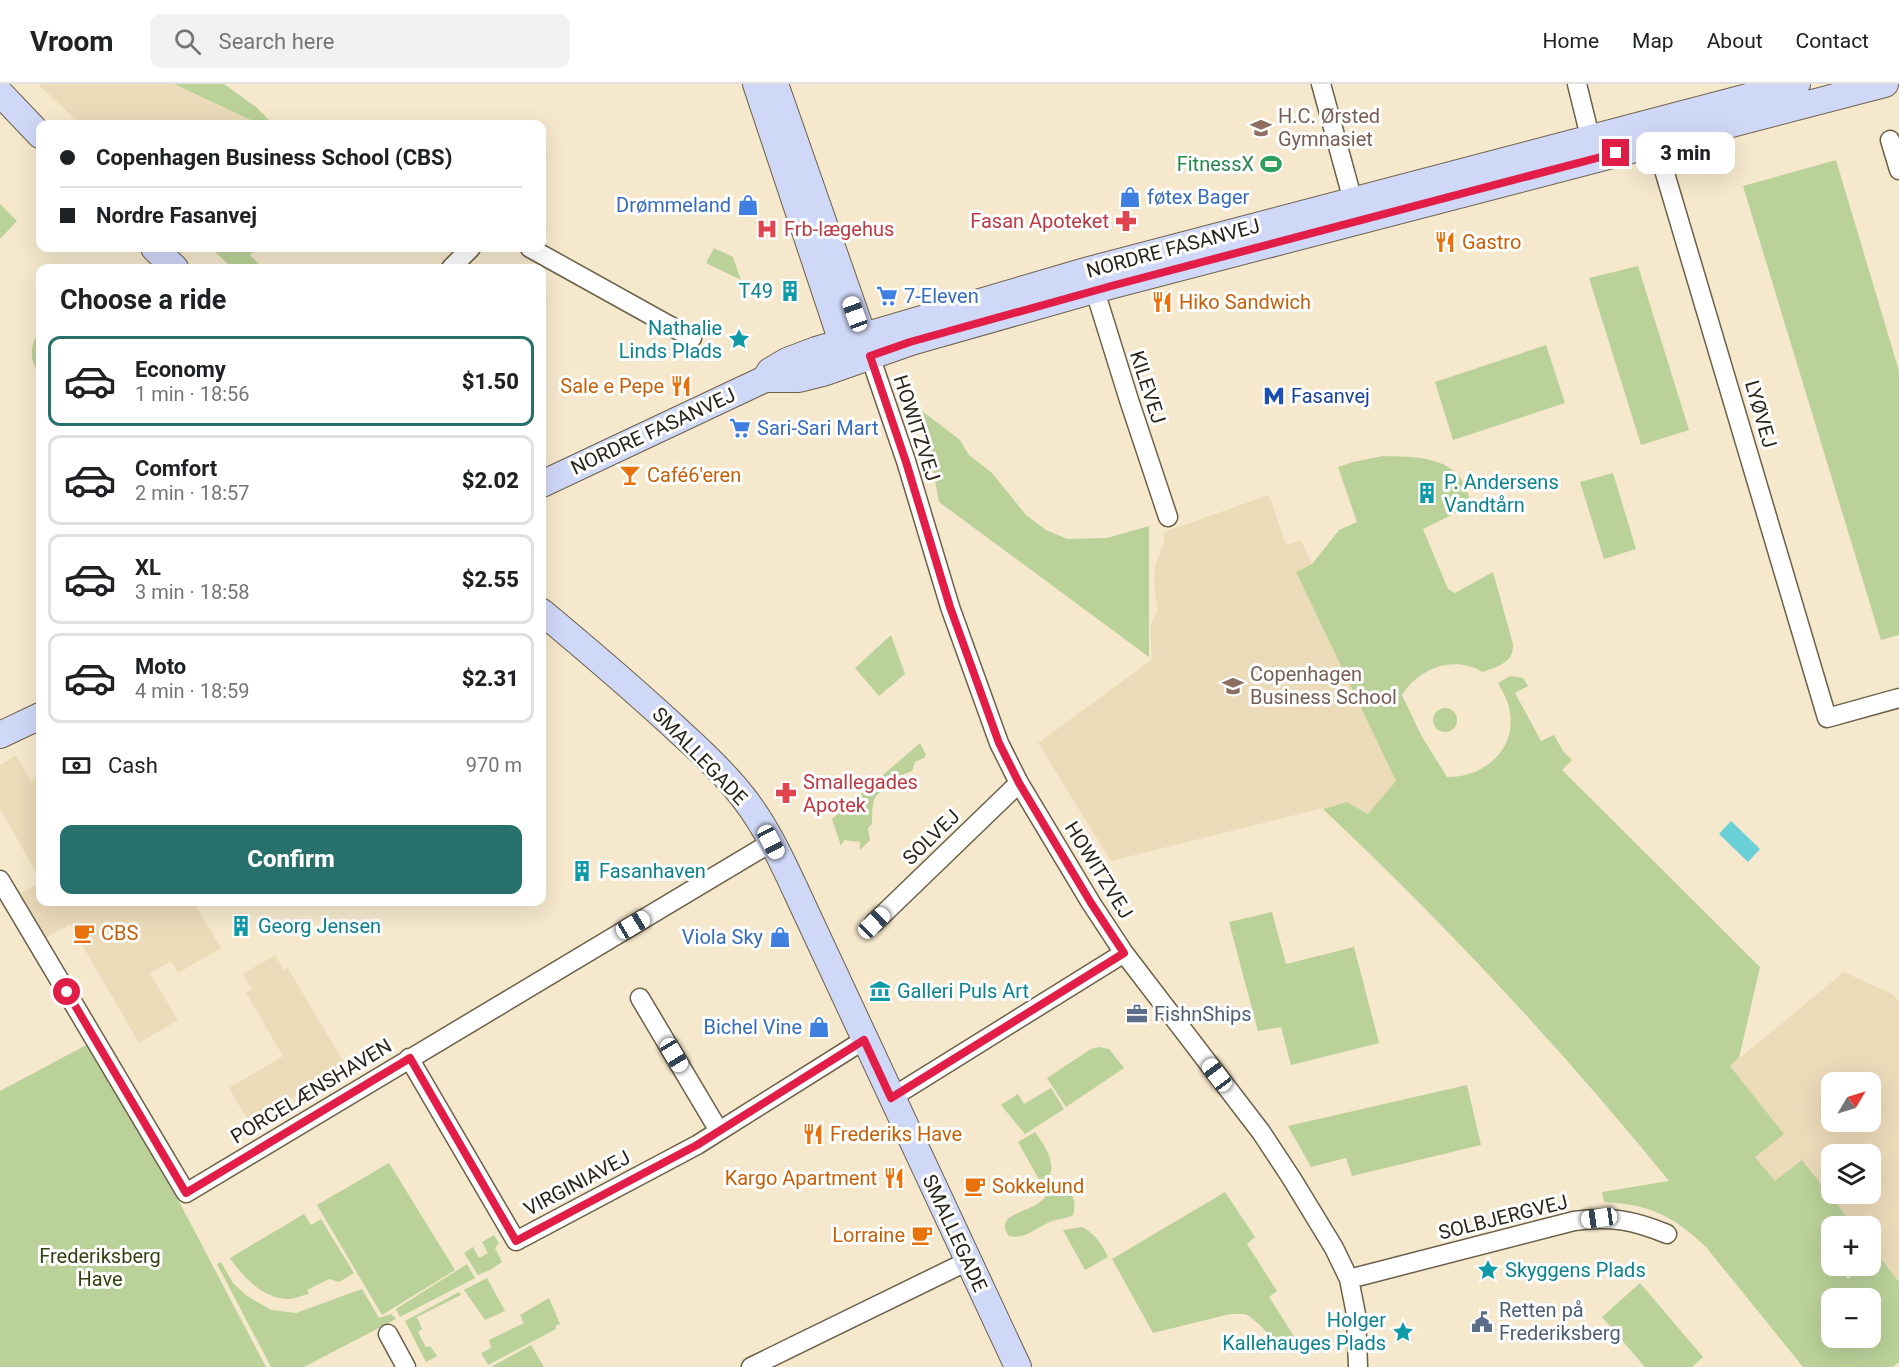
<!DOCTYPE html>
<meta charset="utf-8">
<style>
:root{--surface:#fff;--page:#f2f2f2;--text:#202124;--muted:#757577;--line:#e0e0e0;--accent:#27706b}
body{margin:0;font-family:Roboto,sans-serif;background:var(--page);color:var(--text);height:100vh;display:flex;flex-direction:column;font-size:22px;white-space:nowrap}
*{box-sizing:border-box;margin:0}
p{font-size:20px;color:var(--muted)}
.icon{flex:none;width:33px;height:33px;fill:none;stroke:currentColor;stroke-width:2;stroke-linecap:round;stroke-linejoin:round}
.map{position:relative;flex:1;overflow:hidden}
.sheet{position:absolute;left:36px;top:180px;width:510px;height:642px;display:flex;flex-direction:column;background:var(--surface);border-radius:12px;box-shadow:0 6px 24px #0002}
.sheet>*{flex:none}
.hud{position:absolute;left:36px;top:36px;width:510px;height:132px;border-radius:12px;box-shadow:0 6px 24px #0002;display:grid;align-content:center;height:132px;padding:0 24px;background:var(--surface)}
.needle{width:39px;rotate:52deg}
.buttons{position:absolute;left:1821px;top:988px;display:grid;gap:12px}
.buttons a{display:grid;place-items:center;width:60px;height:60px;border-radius:12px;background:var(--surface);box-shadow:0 6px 24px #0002;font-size:30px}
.end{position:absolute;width:27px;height:27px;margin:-14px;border:8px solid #e11d48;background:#fff;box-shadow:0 0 0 3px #fff}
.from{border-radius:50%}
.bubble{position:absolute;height:42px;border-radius:12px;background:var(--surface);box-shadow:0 6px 24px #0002;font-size:20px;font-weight:800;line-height:42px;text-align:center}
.car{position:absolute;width:18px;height:36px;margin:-18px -9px;border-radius:8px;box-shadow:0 0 4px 2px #0007;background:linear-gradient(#fff 24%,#345 0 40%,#fff 0 76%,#345 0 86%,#fff 0)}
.hud b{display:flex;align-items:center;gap:21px;height:57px;font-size:22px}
.hud b+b{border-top:2px solid var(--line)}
.hud i{width:15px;height:15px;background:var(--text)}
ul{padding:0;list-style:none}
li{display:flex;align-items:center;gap:18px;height:90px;margin:0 12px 9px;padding:0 12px;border:3px solid var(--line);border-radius:12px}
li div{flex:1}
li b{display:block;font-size:22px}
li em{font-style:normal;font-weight:800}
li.active{border-color:var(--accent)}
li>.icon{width:54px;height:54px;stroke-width:1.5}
h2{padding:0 24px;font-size:27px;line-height:72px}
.pay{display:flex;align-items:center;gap:15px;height:66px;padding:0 24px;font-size:22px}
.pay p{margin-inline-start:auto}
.action{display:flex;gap:12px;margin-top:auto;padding:12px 24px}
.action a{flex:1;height:69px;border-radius:12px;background:var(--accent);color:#fff;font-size:24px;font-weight:800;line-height:69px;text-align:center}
header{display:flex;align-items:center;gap:36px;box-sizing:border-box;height:84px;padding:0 30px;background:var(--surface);border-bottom:2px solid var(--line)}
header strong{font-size:28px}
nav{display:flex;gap:33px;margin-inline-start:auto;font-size:21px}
.search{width:420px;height:54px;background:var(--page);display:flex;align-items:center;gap:15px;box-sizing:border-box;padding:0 21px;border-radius:12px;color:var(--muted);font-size:22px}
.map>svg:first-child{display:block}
.built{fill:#ecdbb9;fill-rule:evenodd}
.green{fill:#bad199;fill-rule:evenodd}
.water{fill:#6ad0d7}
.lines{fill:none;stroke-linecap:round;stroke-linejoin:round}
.street-casing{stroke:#6c6049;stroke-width:21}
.secondary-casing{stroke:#6c6049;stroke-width:28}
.street{stroke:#fff;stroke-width:18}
.secondary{stroke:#d0d8f8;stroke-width:26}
.route{stroke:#e11d48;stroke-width:8}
.labels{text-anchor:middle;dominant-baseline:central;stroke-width:6;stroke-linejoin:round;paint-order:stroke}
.education-label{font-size:20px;fill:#785e54;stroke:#fff;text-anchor:start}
.leisure-label{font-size:20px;fill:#27864d;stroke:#fff;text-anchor:end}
.shop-label{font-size:20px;fill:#366cbe;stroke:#fff;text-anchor:start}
.health-label{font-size:20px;fill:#be3a42;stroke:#fff;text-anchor:start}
.food-label{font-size:20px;fill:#c56008;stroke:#fff;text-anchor:start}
.street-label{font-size:20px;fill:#2a251b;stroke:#fff}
.culture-label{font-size:20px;fill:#0d838f;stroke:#fff;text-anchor:start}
.transit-label{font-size:20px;fill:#164399;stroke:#fff;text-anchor:start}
.service-label{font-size:20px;fill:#4e5e75;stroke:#fff;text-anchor:start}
.park-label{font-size:20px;fill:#314110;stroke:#fff}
</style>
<header>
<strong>Vroom</strong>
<div class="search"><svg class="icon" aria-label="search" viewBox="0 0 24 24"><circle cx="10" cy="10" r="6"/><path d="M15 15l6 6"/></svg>Search here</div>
<nav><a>Home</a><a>Map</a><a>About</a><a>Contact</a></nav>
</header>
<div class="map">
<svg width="1899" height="1283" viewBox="0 0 1899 1283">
<rect width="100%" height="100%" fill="#f5e8cd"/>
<path class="built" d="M38,0h136l85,40h-179z
M1269,411l17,50 15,-5 11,24 -16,8 100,209 -28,34 -21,-13 -236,59 -73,-118 112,-82 2,-4 -2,-26 1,-8 7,-13 -3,-16 -1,-19 1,-9 9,-23v-11z
M16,671l15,26 9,-5v103l-40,-70v-44z
M40,798v20h154l27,46 -43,25 -7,-12 -21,12 28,47 -39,23 -69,-119 -27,16 -26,-44z
M275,871l9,15 4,-2 58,98 -96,58 -21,-36 54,-32 -37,-63 6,-4 -9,-15z
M1844,888l48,22 7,7v281l-21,-27 -7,6 -1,-34h-15l-53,-67 -27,22 -20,-26 28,-23 -53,-67zM1832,999h38v39h-38zM1832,1071h38v39h-38z"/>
<path class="green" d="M174,0h50l32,23 17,17h-14z
M1836,76l63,211v264l-18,5 -138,-454z
M0,120l17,17 -17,18z
M211,164h47l-8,7 13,13h-31z
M714,164l19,9 8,23 -35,-17z
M1638,182l51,164 -48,15 -52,-167z
M40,248v42c-11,-12 -11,-30 0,-42z
M1546,261l19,58 -112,37 -18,-58z
M922,327l38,29 9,15 23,18 34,42 20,15 21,9 40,-1 42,-12v131l-210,-155z
M1383,372c29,1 64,-1 81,27 3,6 5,15 8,22l-49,24 25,60 7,4 38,-21 20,72c1,19 -15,22 -30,28 -29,-17 -63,-5 -81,23l20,42 25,40c36,1 69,-27 63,-64 -1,-11 -7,-21 -12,-30l12,-7 13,2 5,8 -13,7 26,48 13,-6 9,16 9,9 -10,10 198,197 -21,91 -9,8 54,68 -29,23 20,24 27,-21 53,67h-23l-1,26 -2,2 2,3 1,8h6l10,13 16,-13h6l1,-5 7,-6 21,27v80l-6,5h-90l-97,-120c-34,-32 -55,-42 -102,-45l-2,-10 67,-11c-107,-132 -223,-256 -346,-372l24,-7 21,12 28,-33 -100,-209 16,-8 27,-34 18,-8 -19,-55 15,-5zM1832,1215h38v39h-38z
M1613,389l23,76 -32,10 -24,-77z
M891,551l14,39 -26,22 -24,-28z
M1433 636a12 12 0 1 1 24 0a12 12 0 1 1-24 0Z
M920,659l6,12 -2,3 -9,4 -3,9 -8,3 -8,13c-4,2 -9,2 -14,4 -12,6 -9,22 -10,33l-4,4 2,12 -10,10v-8l-16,-2 -3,6 -9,-27z
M1272,828l14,52 68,-17 25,96 -88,22 -10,-38 -23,4 -29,-109z
M92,958l82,150 92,175h-266v-276z
M1099,963l10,2 15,19 -58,39 -19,-29 44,-29z
M1467,1001l14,60 -129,31 -6,-18 -35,9 -23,-41z
M1051,1004l13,21 -39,25 -24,-29 17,-11 6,10z
M1035,1048c12,16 26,38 7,53l-24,-43z
M389,1079l66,107 -73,45 -65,-110z
M1063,1103c12,7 13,16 10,28 -8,5 -16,3 -23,7 -14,6 -26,18 -41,14 -5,-7 -6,-12 0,-18 10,-7 22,-9 31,-16 10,-7 5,-13 23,-15z
M1225,1108l30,45 -8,7 30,47 -8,6 28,44 -14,10 -23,-26 -11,-9 -5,-2h-14l-77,19 -41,-74z
M304,1130l7,11 10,-6 33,54 -15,9 -10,-3 -22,11 2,4c-6,1 -12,4 -18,5 -26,2 -48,-22 -61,-41z
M1082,1143c13,6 20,18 26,30l-23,13 -22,-40z
M494,1151l5,8 -4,5 7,14 -12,8 -12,5 -14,-22 9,-6 6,11 9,-5 -6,-11z
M221,1178l12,21 14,13 24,14 25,3 66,-24 17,29 12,-4 5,5 -92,48h-33l-54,-103z
M467,1180l8,14 -75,39 -4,-8z
M487,1194l18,33 -20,9 -21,-30z
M1640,1199l63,74 -11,10h-47l-43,-50z
M459,1208l2,3 -44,22 5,12 -4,3 8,15 4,-1 7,10 -11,6 -21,-41z
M549,1214l11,26 -4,2v3l-68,36 -7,-12 10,-5 -2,-8 35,-17 -4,-8z
M531,1261l13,22h-53z"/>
<path class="water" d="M1731,737l29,28 -12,13 -29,-28z"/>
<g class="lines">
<defs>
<path id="street" d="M1321,0l32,117
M1577,0l16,65
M1653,49l174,585 72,-20
M1890,56l9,30
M530,164l162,90
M451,184l20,-20
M1091,194l38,122 39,117
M870,272l36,105 44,146 49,136 20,40 72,120 33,50 137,179 31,47 42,69 15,31 7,35 2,53
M0,796l186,313 586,-351
M874,839l145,-140
M640,914l79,133
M409,974l107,183 181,-96 167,-105
M891,1014l233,-145
M1349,1195l225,-58c36,-5 59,-1 93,13
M388,1250l18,33
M751,1283l217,-106"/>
<path id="secondary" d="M756,0l91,273
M775,0l93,266
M0,9l40,42
M154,164l21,20
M765,295l5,-8 17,-10 29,-11 273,-80 708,-186
M542,400l223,-105h34l24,-6 88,-31 183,-52 791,-206
M542,528c48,40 95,80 141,123 21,19 42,39 60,62 29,37 47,82 67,124l208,446
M0,651l40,-19"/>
</defs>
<use href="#street" class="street-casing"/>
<use href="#secondary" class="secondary-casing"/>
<use href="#street" class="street"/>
<use href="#secondary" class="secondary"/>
</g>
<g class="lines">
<path class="route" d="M67,908l119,201 224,-135 106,183 181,-96 167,-105 27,58 233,-145 -33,-50 -72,-120 -20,-40 -49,-136 -44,-145 -36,-106 40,-14 205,-57 501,-132"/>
</g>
<defs>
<symbol id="university-bare" viewBox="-9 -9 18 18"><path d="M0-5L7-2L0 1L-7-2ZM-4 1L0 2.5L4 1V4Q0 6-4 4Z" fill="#8d6e63" stroke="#fff" stroke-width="2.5" paint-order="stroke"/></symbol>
<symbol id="stadium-bare" viewBox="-9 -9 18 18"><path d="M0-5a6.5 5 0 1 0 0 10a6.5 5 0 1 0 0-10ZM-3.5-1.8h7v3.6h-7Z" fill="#2e9e5b" stroke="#fff" stroke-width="2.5" paint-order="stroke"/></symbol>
<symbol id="shop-bare" viewBox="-9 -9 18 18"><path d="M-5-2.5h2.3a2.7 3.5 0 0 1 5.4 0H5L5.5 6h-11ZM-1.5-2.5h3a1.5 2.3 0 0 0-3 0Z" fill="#3f7fe0" stroke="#fff" stroke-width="2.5" paint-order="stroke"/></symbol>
<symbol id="pharmacy-bare" viewBox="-9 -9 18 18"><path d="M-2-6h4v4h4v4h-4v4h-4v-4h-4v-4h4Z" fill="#e0444e" stroke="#fff" stroke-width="2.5" paint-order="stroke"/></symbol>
<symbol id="hospital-bare" viewBox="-9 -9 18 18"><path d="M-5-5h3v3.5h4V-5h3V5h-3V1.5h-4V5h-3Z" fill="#e0444e" stroke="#fff" stroke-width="2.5" paint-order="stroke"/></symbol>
<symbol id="restaurant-bare" viewBox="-9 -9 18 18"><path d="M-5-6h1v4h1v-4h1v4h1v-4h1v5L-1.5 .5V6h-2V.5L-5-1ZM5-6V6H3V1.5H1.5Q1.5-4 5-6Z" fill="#e8710a" stroke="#fff" stroke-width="2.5" paint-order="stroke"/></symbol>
<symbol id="building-bare" viewBox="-9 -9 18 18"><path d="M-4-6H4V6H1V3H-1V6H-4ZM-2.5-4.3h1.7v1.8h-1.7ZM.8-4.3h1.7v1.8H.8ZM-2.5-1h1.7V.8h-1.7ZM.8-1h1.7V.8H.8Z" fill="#0f9aa8" stroke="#fff" stroke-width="2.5" paint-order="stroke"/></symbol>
<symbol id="supermarket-bare" viewBox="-9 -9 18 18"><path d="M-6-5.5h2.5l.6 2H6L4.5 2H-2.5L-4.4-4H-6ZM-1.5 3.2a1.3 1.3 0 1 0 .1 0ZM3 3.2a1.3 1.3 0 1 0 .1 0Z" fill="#3f7fe0" stroke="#fff" stroke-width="2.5" paint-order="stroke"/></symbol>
<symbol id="sight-bare" viewBox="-9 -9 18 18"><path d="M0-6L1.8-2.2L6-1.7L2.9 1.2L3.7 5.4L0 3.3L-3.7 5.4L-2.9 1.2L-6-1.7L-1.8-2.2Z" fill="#0f9aa8" stroke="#fff" stroke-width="2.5" paint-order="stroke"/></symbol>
<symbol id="metro-bare" viewBox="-9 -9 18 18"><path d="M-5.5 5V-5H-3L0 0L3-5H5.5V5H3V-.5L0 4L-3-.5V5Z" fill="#1a4fb4" stroke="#fff" stroke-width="2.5" paint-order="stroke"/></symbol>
<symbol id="bar-bare" viewBox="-9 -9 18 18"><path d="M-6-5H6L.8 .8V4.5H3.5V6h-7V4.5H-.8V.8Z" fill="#e8710a" stroke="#fff" stroke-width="2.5" paint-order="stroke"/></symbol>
<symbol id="cafe-bare" viewBox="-9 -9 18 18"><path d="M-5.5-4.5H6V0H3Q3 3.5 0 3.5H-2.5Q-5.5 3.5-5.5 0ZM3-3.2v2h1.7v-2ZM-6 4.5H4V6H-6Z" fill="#e8710a" stroke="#fff" stroke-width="2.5" paint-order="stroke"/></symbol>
<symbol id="museum-bare" viewBox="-9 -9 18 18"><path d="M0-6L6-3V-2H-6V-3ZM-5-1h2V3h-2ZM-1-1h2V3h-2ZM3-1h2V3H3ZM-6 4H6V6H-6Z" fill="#0f9aa8" stroke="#fff" stroke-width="2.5" paint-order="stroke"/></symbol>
<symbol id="office-bare" viewBox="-9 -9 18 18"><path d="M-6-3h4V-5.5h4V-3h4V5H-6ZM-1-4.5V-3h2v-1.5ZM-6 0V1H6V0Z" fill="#5c6f8a" stroke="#fff" stroke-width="2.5" paint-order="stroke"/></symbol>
<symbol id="civic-bare" viewBox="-9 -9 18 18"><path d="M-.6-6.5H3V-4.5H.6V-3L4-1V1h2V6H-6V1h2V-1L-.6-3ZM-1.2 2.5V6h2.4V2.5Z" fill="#5c6f8a" stroke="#fff" stroke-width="2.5" paint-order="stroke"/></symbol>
</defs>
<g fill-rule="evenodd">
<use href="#university-bare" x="1246" y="29" width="30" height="30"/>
<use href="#stadium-bare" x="1256" y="65" width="30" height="30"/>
<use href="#shop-bare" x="1115" y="98" width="30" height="30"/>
<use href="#shop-bare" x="733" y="106" width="30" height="30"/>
<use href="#pharmacy-bare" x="1111" y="122" width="30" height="30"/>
<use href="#hospital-bare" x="752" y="130" width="30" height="30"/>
<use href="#restaurant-bare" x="1430" y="143" width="30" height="30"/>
<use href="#building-bare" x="775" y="192" width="30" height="30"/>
<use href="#supermarket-bare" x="872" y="197" width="30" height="30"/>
<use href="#restaurant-bare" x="1147" y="203" width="30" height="30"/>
<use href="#sight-bare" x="724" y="240" width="30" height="30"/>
<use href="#restaurant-bare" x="666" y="287" width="30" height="30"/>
<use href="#metro-bare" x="1259" y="297" width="30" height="30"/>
<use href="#supermarket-bare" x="725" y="329" width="30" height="30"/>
<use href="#bar-bare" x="615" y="376" width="30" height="30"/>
<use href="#building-bare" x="1412" y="394" width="30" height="30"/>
<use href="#university-bare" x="1218" y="587" width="30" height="30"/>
<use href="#pharmacy-bare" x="771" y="694" width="30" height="30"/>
<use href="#building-bare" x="567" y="772" width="30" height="30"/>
<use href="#building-bare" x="226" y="827" width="30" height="30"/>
<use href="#cafe-bare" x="69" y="834" width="30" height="30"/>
<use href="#shop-bare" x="765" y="838" width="30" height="30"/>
<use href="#museum-bare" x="865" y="892" width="30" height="30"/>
<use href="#office-bare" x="1122" y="915" width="30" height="30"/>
<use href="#shop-bare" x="804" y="928" width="30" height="30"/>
<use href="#restaurant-bare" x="798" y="1035" width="30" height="30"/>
<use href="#restaurant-bare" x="879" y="1079" width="30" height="30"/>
<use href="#cafe-bare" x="960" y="1087" width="30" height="30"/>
<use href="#cafe-bare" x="907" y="1136" width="30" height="30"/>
<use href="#sight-bare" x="1473" y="1171" width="30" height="30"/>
<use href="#civic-bare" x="1467" y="1223" width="30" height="30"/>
<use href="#sight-bare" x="1388" y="1233" width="30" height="30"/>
</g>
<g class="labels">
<g class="education-label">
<text x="1278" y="32">H.C. Ørsted<tspan x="1278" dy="23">Gymnasiet</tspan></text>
<text x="1250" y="590">Copenhagen<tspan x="1250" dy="23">Business School</tspan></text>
</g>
<g class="leisure-label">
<text x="1254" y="80">FitnessX</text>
</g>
<g class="shop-label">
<text x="1147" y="113">føtex Bager</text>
<text x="731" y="121" text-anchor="end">Drømmeland</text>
<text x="904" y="212">7-Eleven</text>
<text x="757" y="344">Sari-Sari Mart</text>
<text x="763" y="853" text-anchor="end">Viola Sky</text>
<text x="802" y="943" text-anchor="end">Bichel Vine</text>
</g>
<g class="health-label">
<text x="1109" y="137" text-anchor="end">Fasan Apoteket</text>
<text x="784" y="145">Frb-lægehus</text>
<text x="803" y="698">Smallegades<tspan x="803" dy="23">Apotek</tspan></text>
</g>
<g class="food-label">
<text x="1462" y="158">Gastro</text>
<text x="1179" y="218">Hiko Sandwich</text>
<text x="664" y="302" text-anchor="end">Sale e Pepe</text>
<text x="647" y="391">Café6'eren</text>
<text x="101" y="849">CBS</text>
<text x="830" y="1050">Frederiks Have</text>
<text x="877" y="1094" text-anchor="end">Kargo Apartment</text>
<text x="992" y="1102">Sokkelund</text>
<text x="905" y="1151" text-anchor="end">Lorraine</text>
</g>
<g class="street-label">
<text transform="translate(1173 164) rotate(-15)">NORDRE FASANVEJ</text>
<text transform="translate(1148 303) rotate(72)">KILEVEJ</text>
<text transform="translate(1761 330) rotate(74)">LYØVEJ</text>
<text transform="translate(917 344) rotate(72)">HOWITZVEJ</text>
<text transform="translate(653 347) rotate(-25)">NORDRE FASANVEJ</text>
<text transform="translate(700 672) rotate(46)">SMALLEGADE</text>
<text transform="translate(931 753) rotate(-44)">SOLVEJ</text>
<text transform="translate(1099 786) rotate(58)">HOWITZVEJ</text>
<text transform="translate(311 1007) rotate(-31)">PORCELÆNSHAVEN</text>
<text transform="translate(577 1099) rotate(-28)">VIRGINIAVEJ</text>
<text transform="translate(1503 1133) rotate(-14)">SOLBJERGVEJ</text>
<text transform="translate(955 1149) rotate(65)">SMALLEGADE</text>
</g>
<g class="culture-label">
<text x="773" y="207" text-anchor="end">T49</text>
<text x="722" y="244" text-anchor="end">Nathalie<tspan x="722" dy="23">Linds Plads</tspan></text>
<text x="1444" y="398">P. Andersens<tspan x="1444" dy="23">Vandtårn</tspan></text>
<text x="599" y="787">Fasanhaven</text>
<text x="258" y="842">Georg Jensen</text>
<text x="897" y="907">Galleri Puls Art</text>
<text x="1505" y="1186">Skyggens Plads</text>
<text x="1386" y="1236" text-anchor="end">Holger<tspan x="1386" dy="23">Kallehauges Plads</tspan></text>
</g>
<g class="transit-label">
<text x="1291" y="312">Fasanvej</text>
</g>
<g class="service-label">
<text x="1154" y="930">FishnShips</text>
<text x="1499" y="1226">Retten på<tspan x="1499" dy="23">Frederiksberg</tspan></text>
</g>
<g class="park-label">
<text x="100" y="1172">Frederiksberg<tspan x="100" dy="23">Have</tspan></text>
</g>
</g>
</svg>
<div class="buttons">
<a><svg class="needle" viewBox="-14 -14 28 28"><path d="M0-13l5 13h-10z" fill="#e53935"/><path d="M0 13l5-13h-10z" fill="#757577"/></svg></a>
<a><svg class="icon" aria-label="layers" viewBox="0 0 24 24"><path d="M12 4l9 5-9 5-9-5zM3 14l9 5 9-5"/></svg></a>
<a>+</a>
<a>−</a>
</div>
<i class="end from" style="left:67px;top:908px"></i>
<i class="end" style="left:1616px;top:69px"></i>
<div class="bubble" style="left:1636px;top:48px;width:99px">3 min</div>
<i class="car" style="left:855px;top:230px;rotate:340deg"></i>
<i class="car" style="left:771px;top:758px;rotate:152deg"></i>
<i class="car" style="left:874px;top:839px;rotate:46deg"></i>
<i class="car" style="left:633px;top:841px;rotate:59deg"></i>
<i class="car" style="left:674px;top:971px;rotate:149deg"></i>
<i class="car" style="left:1217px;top:991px;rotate:323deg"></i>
<i class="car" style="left:1599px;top:1134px;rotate:262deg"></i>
<div class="hud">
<b><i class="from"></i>Copenhagen Business School (CBS)</b>
<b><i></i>Nordre Fasanvej</b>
</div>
<section class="sheet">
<h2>Choose a ride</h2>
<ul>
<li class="active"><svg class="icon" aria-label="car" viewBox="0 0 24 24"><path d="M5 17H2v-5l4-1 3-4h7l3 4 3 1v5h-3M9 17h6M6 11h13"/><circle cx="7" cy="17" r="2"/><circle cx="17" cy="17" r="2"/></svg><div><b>Economy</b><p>1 min · 18:56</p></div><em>$1.50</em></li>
<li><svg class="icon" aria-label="car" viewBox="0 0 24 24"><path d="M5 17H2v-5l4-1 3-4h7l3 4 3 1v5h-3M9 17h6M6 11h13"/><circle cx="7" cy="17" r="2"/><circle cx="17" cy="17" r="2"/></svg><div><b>Comfort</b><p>2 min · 18:57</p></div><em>$2.02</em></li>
<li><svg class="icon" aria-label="car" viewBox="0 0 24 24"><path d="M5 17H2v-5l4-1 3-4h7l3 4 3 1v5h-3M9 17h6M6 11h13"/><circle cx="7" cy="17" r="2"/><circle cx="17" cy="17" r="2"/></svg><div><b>XL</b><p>3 min · 18:58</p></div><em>$2.55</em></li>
<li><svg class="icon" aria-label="car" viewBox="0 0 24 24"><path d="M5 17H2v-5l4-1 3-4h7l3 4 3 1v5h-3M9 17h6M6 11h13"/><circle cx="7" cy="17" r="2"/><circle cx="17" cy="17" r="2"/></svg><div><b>Moto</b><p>4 min · 18:59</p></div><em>$2.31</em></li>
</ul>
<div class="pay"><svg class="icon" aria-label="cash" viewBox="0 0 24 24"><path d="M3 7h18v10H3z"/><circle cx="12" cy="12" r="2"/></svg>Cash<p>970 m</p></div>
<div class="action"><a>Confirm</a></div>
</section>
</div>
